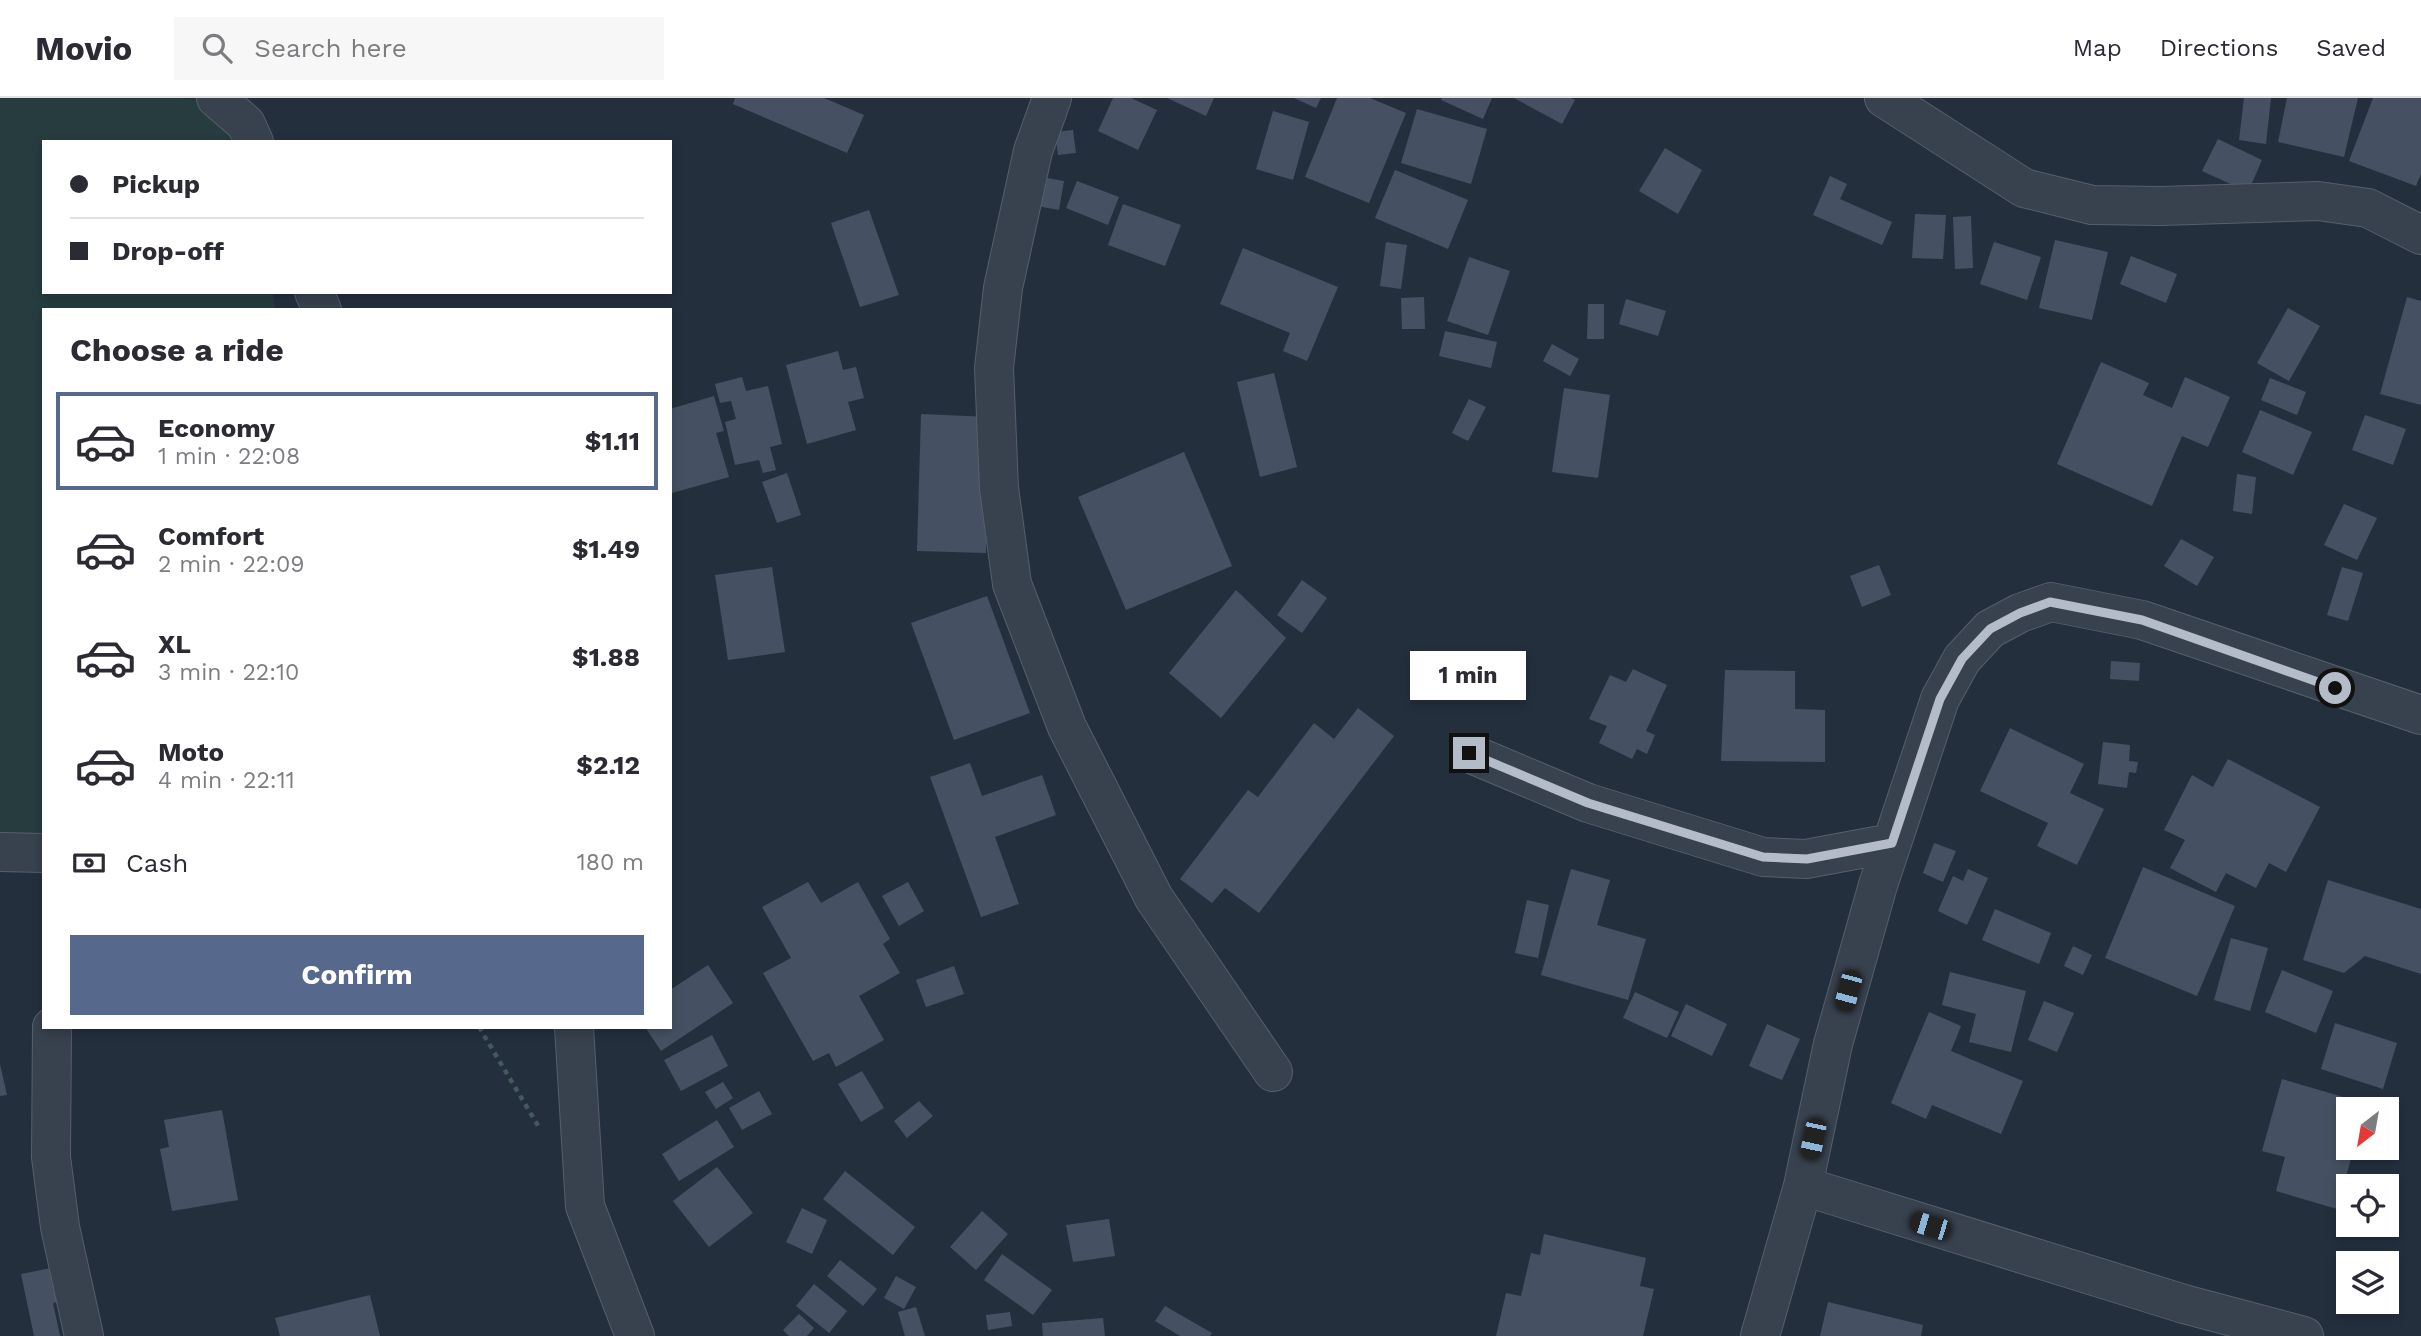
<!DOCTYPE html>
<meta charset="utf-8">
<style>
:root{--surface:#fff;--page:#f7f7f7;--text:#2b2b33;--muted:#7c7c81;--line:#e1e1e2;--accent:#56698c}
body{margin:0;font-family:"Work Sans",sans-serif;background:var(--page);color:var(--text);height:100vh;display:flex;flex-direction:column;font-size:26px;white-space:nowrap}
*{box-sizing:border-box;margin:0}
p{font-size:23px;color:var(--muted)}
.icon{flex:none;width:38px;height:38px;fill:none;stroke:currentColor;stroke-width:2;stroke-linecap:round;stroke-linejoin:round}
.map{position:relative;flex:1;overflow:hidden}
.details{position:absolute;left:42px;top:210px;width:630px;height:721px;display:flex;flex-direction:column;background:var(--surface);border-radius:0px;box-shadow:0 4px 10px #0003}
.details>*{flex:none}
.banner{position:absolute;left:42px;top:42px;width:630px;height:154px;border-radius:0px;box-shadow:0 4px 10px #0003;display:grid;align-content:center;height:154px;padding:0 28px;background:var(--surface)}
.needle{width:46px;rotate:211deg}
.controls{position:absolute;left:2336px;top:999px;display:grid;gap:14px}
.controls a{display:grid;place-items:center;width:63px;height:63px;border-radius:0px;background:var(--surface);box-shadow:0 4px 10px #0003;font-size:35px}
.end{position:absolute;width:32px;height:32px;margin:-16px;border:9px solid #b4bcc9;background:#111;box-shadow:0 0 0 4px #111}
.from{border-radius:50%}
.bubble{position:absolute;height:49px;border-radius:0px;background:var(--surface);box-shadow:0 4px 10px #0003;font-size:23px;font-weight:700;line-height:49px;text-align:center}
.car{position:absolute;width:21px;height:42px;margin:-21px -10px;border-radius:9px;box-shadow:0 0 5px 2px #0007;background:linear-gradient(#222 24%,#8ab4d8 0 40%,#222 0 76%,#8ab4d8 0 86%,#222 0)}
.banner b{display:flex;align-items:center;gap:24px;height:66px;font-size:26px}
.banner b+b{border-top:2px solid var(--line)}
.banner i{width:18px;height:18px;background:var(--text)}
ul{padding:0;list-style:none}
li{display:flex;align-items:center;gap:21px;height:98px;margin:0 14px 10px;padding:0 14px;border:4px solid transparent;border-radius:0px}
li div{flex:1}
li b{display:block;font-size:26px}
li em{font-style:normal;font-weight:700}
li.current{border-color:var(--accent)}
li>.icon{width:63px;height:63px;stroke-width:1.5}
h2{padding:0 28px;font-size:32px;line-height:84px}
.pay{display:flex;align-items:center;gap:18px;height:77px;padding:0 28px;font-size:26px}
.pay p{margin-inline-start:auto}
.primary-button{display:flex;gap:14px;margin-top:auto;padding:14px 28px}
.primary-button a{flex:1;height:80px;border-radius:0px;background:var(--accent);color:#fff;font-size:28px;font-weight:700;line-height:80px;text-align:center}
header{display:flex;align-items:center;gap:42px;box-sizing:border-box;height:98px;padding:0 35px;background:var(--surface);border-bottom:2px solid var(--line)}
header strong{font-size:33px}
nav{display:flex;gap:38px;margin-inline-start:auto;font-size:24px}
.search{width:490px;height:63px;background:var(--page);display:flex;align-items:center;gap:18px;box-sizing:border-box;padding:0 24px;border-radius:0px;color:var(--muted);font-size:26px}
.map>svg:first-child{display:block}
.green{fill:#263c3f}
.building{fill:#455162}
.lines{fill:none;stroke-linecap:round;stroke-linejoin:round}
.minor-casing{stroke:#565f6c;stroke-width:40}
.path{stroke:#44595c;stroke-width:4.5;stroke-dasharray:5 5;stroke-linecap:butt}
.minor{stroke:#38414e;stroke-width:38}
.route{stroke:#b4bcc9;stroke-width:9}
</style>
<header>
<strong>Movio</strong>
<div class="search"><svg class="icon" aria-label="search" viewBox="0 0 24 24"><circle cx="10" cy="10" r="6"/><path d="M15 15l6 6"/></svg>Search here</div>
<nav><a>Map</a><a>Directions</a><a>Saved</a></nav>
</header>
<div class="map">
<svg width="2421" height="1238" viewBox="0 0 2421 1238">
<rect width="100%" height="100%" fill="#242f3e"/>
<path class="green" d="M0,0h177l76,6 4,38h-213v150h229l2,18h-231v536l-44,-5z"/>
<path class="building" d="M735,0h89l40,17 -17,38 -114,-49z
M1113,0h18l26,12 -19,40 -40,-19z
M1167,0h47l-8,18z
M1294,0h27l-5,10z
M1337,0h33l36,15 -37,90 -64,-26z
M1442,0h50l-9,21 -42,-19z
M1514,0h57l4,2 -13,24z
M2244,0h27l-5,46 -27,-4z
M2287,0h71l-14,59 -66,-15z
M2373,0h48v76l-5,12 -67,-25z
M1417,11l70,20 -16,55 -70,-21z
M1273,13l36,11 -16,58 -37,-11z
M1073,32l3,23 -18,2 -3,-23z
M2218,41l44,21 -14,32 -46,-21z
M1665,50l37,22 -24,44 -39,-23z
M1395,72l73,30 -20,49 -73,-31z
M1036,78l28,5 -5,29 -28,-5z
M1830,78l17,8 -7,15 52,23 -10,23 -69,-30z
M1077,83l42,16 -11,28 -42,-17z
M1123,106l58,21 -16,41 -57,-21z
M869,112l30,85 -39,12 -29,-84z
M1915,116l31,1 -3,44 -31,-1z
M1971,118l2,52 -18,1 -2,-52z
M2055,142l53,12 -16,68 -53,-12z
M1386,144l21,3 -6,44 -21,-3z
M1994,144l47,15 -14,43 -47,-16z
M1243,150l95,39 -31,74 -24,-10 7,-18 -70,-29z
M2131,158l46,18 -11,29 -46,-19z
M1469,159l41,14 -22,64 -41,-14z
M1424,199l1,32h-23l-1,-31z
M2407,199l14,4v104l-41,-11z
M1626,201l40,12 -8,25 -39,-12z
M1588,206h16v35h-17z
M2288,210l32,18 -31,55 -32,-18z
M1445,233l52,11 -6,26 -52,-12z
M1552,246l27,15 -9,17 -27,-15z
M838,253l5,19 13,-3 8,31 -16,4 8,28 -49,14 -21,-79z
M2101,264l48,21 -6,12 29,13 13,-31 45,20 -22,50 -26,-11 -30,70 -95,-42z
M1274,275l23,94 -37,10 -23,-95z
M742,279l4,14 22,-5 14,58 -12,3 6,23 -13,3 -4,-13 -24,5 -10,-43 11,-3 -5,-18 -11,2 -5,-19z
M2270,280l36,14 -9,23 -36,-15z
M1564,290l46,7 -12,83 -46,-6z
M714,298l10,35 -8,2 13,44 -57,16 -2,-84z
M1469,301l17,8 -18,34 -16,-8z
M2260,312l52,22 -19,43 -51,-23z
M921,316l69,3 -4,136 -69,-2z
M2365,317l41,14 -13,36 -41,-15z
M1184,354l48,114 -106,44 -48,-113z
M787,375l14,42 -24,8 -15,-41z
M2237,376l19,3 -4,37 -19,-3z
M2344,406l33,14 -20,42 -33,-15z
M2181,441l33,18 -17,29 -33,-20z
M1879,467l12,30 -29,12 -12,-31z
M772,469l13,85 -57,8 -13,-85z
M2342,469l21,6 -15,48 -21,-6z
M1302,482l25,18 -25,35 -25,-18z
M1236,492l50,48 -65,80 -52,-45z
M987,498l43,117 -76,27 -43,-117z
M2111,563l29,2 -1,18 -29,-2z
M1633,571l34,16 -21,46 9,4 -8,19 -10,-5 -5,10 -33,-16 8,-17 -18,-7 21,-44 16,7z
M1725,572l70,1v38l30,1v52l-104,-1z
M1358,610l36,28 -135,177 -34,-25 -13,15 -32,-24 68,-89 10,7 56,-74 20,16z
M2010,630l74,36 -14,29 34,16 -27,56 -40,-19 11,-23 -68,-32z
M2103,644l27,3 -1,16 9,1 -2,11 -7,-1 -2,16 -29,-4z
M2228,661l92,48 -34,65 -17,-9 -13,25 -30,-15 -10,19 -46,-24 15,-28 -21,-10 28,-55 21,12z
M970,665l12,33 60,-21 14,40 -61,22 24,67 -38,13 -51,-140z
M1934,745l22,8 -13,31 -20,-9z
M2143,769l92,39 -38,90 -92,-38z
M1571,771l39,11 -13,45 49,14 -18,61 -87,-25z
M1968,771l20,9 -21,47 -29,-14 15,-35 10,5z
M2328,782l93,29v65l-56,-18 -21,17 -41,-13z
M808,784l13,21 37,-21 32,57 -7,5 17,29 -41,23 25,44 -48,27 -7,-14 -16,8 -50,-88 28,-15 -29,-51z
M908,784l16,29 -25,15 -17,-30z
M1527,802l22,5 -11,53 -23,-5z
M1995,811l56,24 -12,31 -57,-24z
M2231,840l37,10 -18,63 -36,-11z
M2073,848l19,9 -9,20 -19,-9z
M708,867l25,38 -72,48 -16,-24h25v-37z
M954,868l10,28 -38,13 -10,-27z
M2282,872l51,21 -17,42 -51,-21z
M1950,874l76,19 -15,61 -42,-10 7,-28 -34,-9z
M1635,894l44,20 -12,26 -44,-20z
M2044,903l30,12 -17,39 -29,-12z
M1686,906l41,20 -15,32 -41,-20z
M1929,914l32,14 -10,25 72,30 -22,53 -69,-29 -6,14 -35,-16z
M2335,925l62,20 -14,46 -62,-20z
M1767,926l33,15 -18,41 -33,-14z
M712,937l16,31 -47,25 -17,-31z
M0,966l7,31 -7,1z
M862,973l22,37 -23,14 -23,-38z
M2282,981l85,25 -2,6h-17v38h6l-17,61 -61,-18 9,-34 -23,-6z
M723,984l10,16 -17,11 -11,-17z
M759,993l13,23 -30,16 -13,-22z
M919,1003l14,15 -26,22 -13,-17z
M222,1012l16,90 -66,11 -12,-62 9,-2 -5,-27z
M717,1022l17,27 -55,34 -17,-27z
M717,1069l36,46 -44,34 -36,-46z
M845,1073l70,56 -22,28 -70,-56z
M802,1110l25,12 -15,34 -26,-12z
M982,1113l26,23 -32,36 -26,-23z
M1109,1121l6,37 -42,6 -7,-37z
M1544,1136l102,24 -6,28 14,3 -11,47h-147l10,-43 15,3 10,-43 9,2z
M1002,1156l50,36 -19,25 -49,-35z
M840,1162l37,29 -14,17 -36,-30z
M56,1169l7,34 -10,2 7,33h-26l-13,-62z
M896,1178l20,11 -12,22 -20,-11z
M814,1186l33,27 -18,22 -33,-27z
M370,1197l10,41h-100l-5,-18z
M1828,1204l95,23 -2,11h-101z
M1165,1208l47,27 -2,3h-30l-25,-15z
M916,1209l9,29h-20l-7,-24z
M1010,1214l2,14 -24,4 -2,-15z
M799,1216l15,14 -7,8h-18l-6,-6z
M1103,1220l2,18h-62l-1,-13z"/>
<g class="lines">
<defs>
<path id="minor" d="M216,0l30,26 8,18
M1052,0l-19,53 -30,137 -9,80 5,120 13,96 55,143 87,171 119,174
M1884,0l140,90 68,17 69,1 157,-5 50,7 53,27
M314,194l8,18
M1469,655l119,50 175,54 43,2 86,-16
M0,754l44,1
M52,929l-1,130 9,70 24,109
M574,929l11,179 50,130
M1803,1088l381,118 120,32
M1760,1238l43,-150 30,-142 45,-159 62,-186 22,-40 28,-30 30,-16 31,-11 91,18 279,95"/>
</defs>
<use href="#minor" class="minor-casing"/>
<path class="path" d="M479,929l61,102"/>
<use href="#minor" class="minor"/>
</g>
<g class="lines">
<path class="route" d="M1469,655l119,50 175,54 44,2 85,-16 48,-144 22,-40 28,-30 30,-16 30,-11 92,18 193,68"/>
</g>
</svg>
<div class="controls">
<a><svg class="needle" viewBox="-14 -14 28 28"><path d="M0-13l5 13h-10z" fill="#e53935"/><path d="M0 13l5-13h-10z" fill="#7c7c81"/></svg></a>
<a><svg class="icon" aria-label="locate" viewBox="0 0 24 24"><circle cx="12" cy="12" r="6"/><path d="M12 2v4M12 18v4M2 12h4M18 12h4"/></svg></a>
<a><svg class="icon" aria-label="layers" viewBox="0 0 24 24"><path d="M12 4l9 5-9 5-9-5zM3 14l9 5 9-5"/></svg></a>
</div>
<i class="end from" style="left:2335px;top:590px"></i>
<i class="end" style="left:1469px;top:655px"></i>
<div class="bubble" style="left:1410px;top:553px;width:116px">1 min</div>
<i class="car" style="left:1848px;top:893px;rotate:195deg"></i>
<i class="car" style="left:1813px;top:1041px;rotate:192deg"></i>
<i class="car" style="left:1930px;top:1128px;rotate:287deg"></i>
<div class="banner">
<b><i class="from"></i>Pickup</b>
<b><i></i>Drop-off</b>
</div>
<section class="details">
<h2>Choose a ride</h2>
<ul>
<li class="current"><svg class="icon" aria-label="car" viewBox="0 0 24 24"><path d="M5 17H2v-5l4-1 3-4h7l3 4 3 1v5h-3M9 17h6M6 11h13"/><circle cx="7" cy="17" r="2"/><circle cx="17" cy="17" r="2"/></svg><div><b>Economy</b><p>1 min · 22:08</p></div><em>$1.11</em></li>
<li><svg class="icon" aria-label="car" viewBox="0 0 24 24"><path d="M5 17H2v-5l4-1 3-4h7l3 4 3 1v5h-3M9 17h6M6 11h13"/><circle cx="7" cy="17" r="2"/><circle cx="17" cy="17" r="2"/></svg><div><b>Comfort</b><p>2 min · 22:09</p></div><em>$1.49</em></li>
<li><svg class="icon" aria-label="car" viewBox="0 0 24 24"><path d="M5 17H2v-5l4-1 3-4h7l3 4 3 1v5h-3M9 17h6M6 11h13"/><circle cx="7" cy="17" r="2"/><circle cx="17" cy="17" r="2"/></svg><div><b>XL</b><p>3 min · 22:10</p></div><em>$1.88</em></li>
<li><svg class="icon" aria-label="car" viewBox="0 0 24 24"><path d="M5 17H2v-5l4-1 3-4h7l3 4 3 1v5h-3M9 17h6M6 11h13"/><circle cx="7" cy="17" r="2"/><circle cx="17" cy="17" r="2"/></svg><div><b>Moto</b><p>4 min · 22:11</p></div><em>$2.12</em></li>
</ul>
<div class="pay"><svg class="icon" aria-label="cash" viewBox="0 0 24 24"><path d="M3 7h18v10H3z"/><circle cx="12" cy="12" r="2"/></svg>Cash<p>180 m</p></div>
<div class="primary-button"><a>Confirm</a></div>
</section>
</div>
